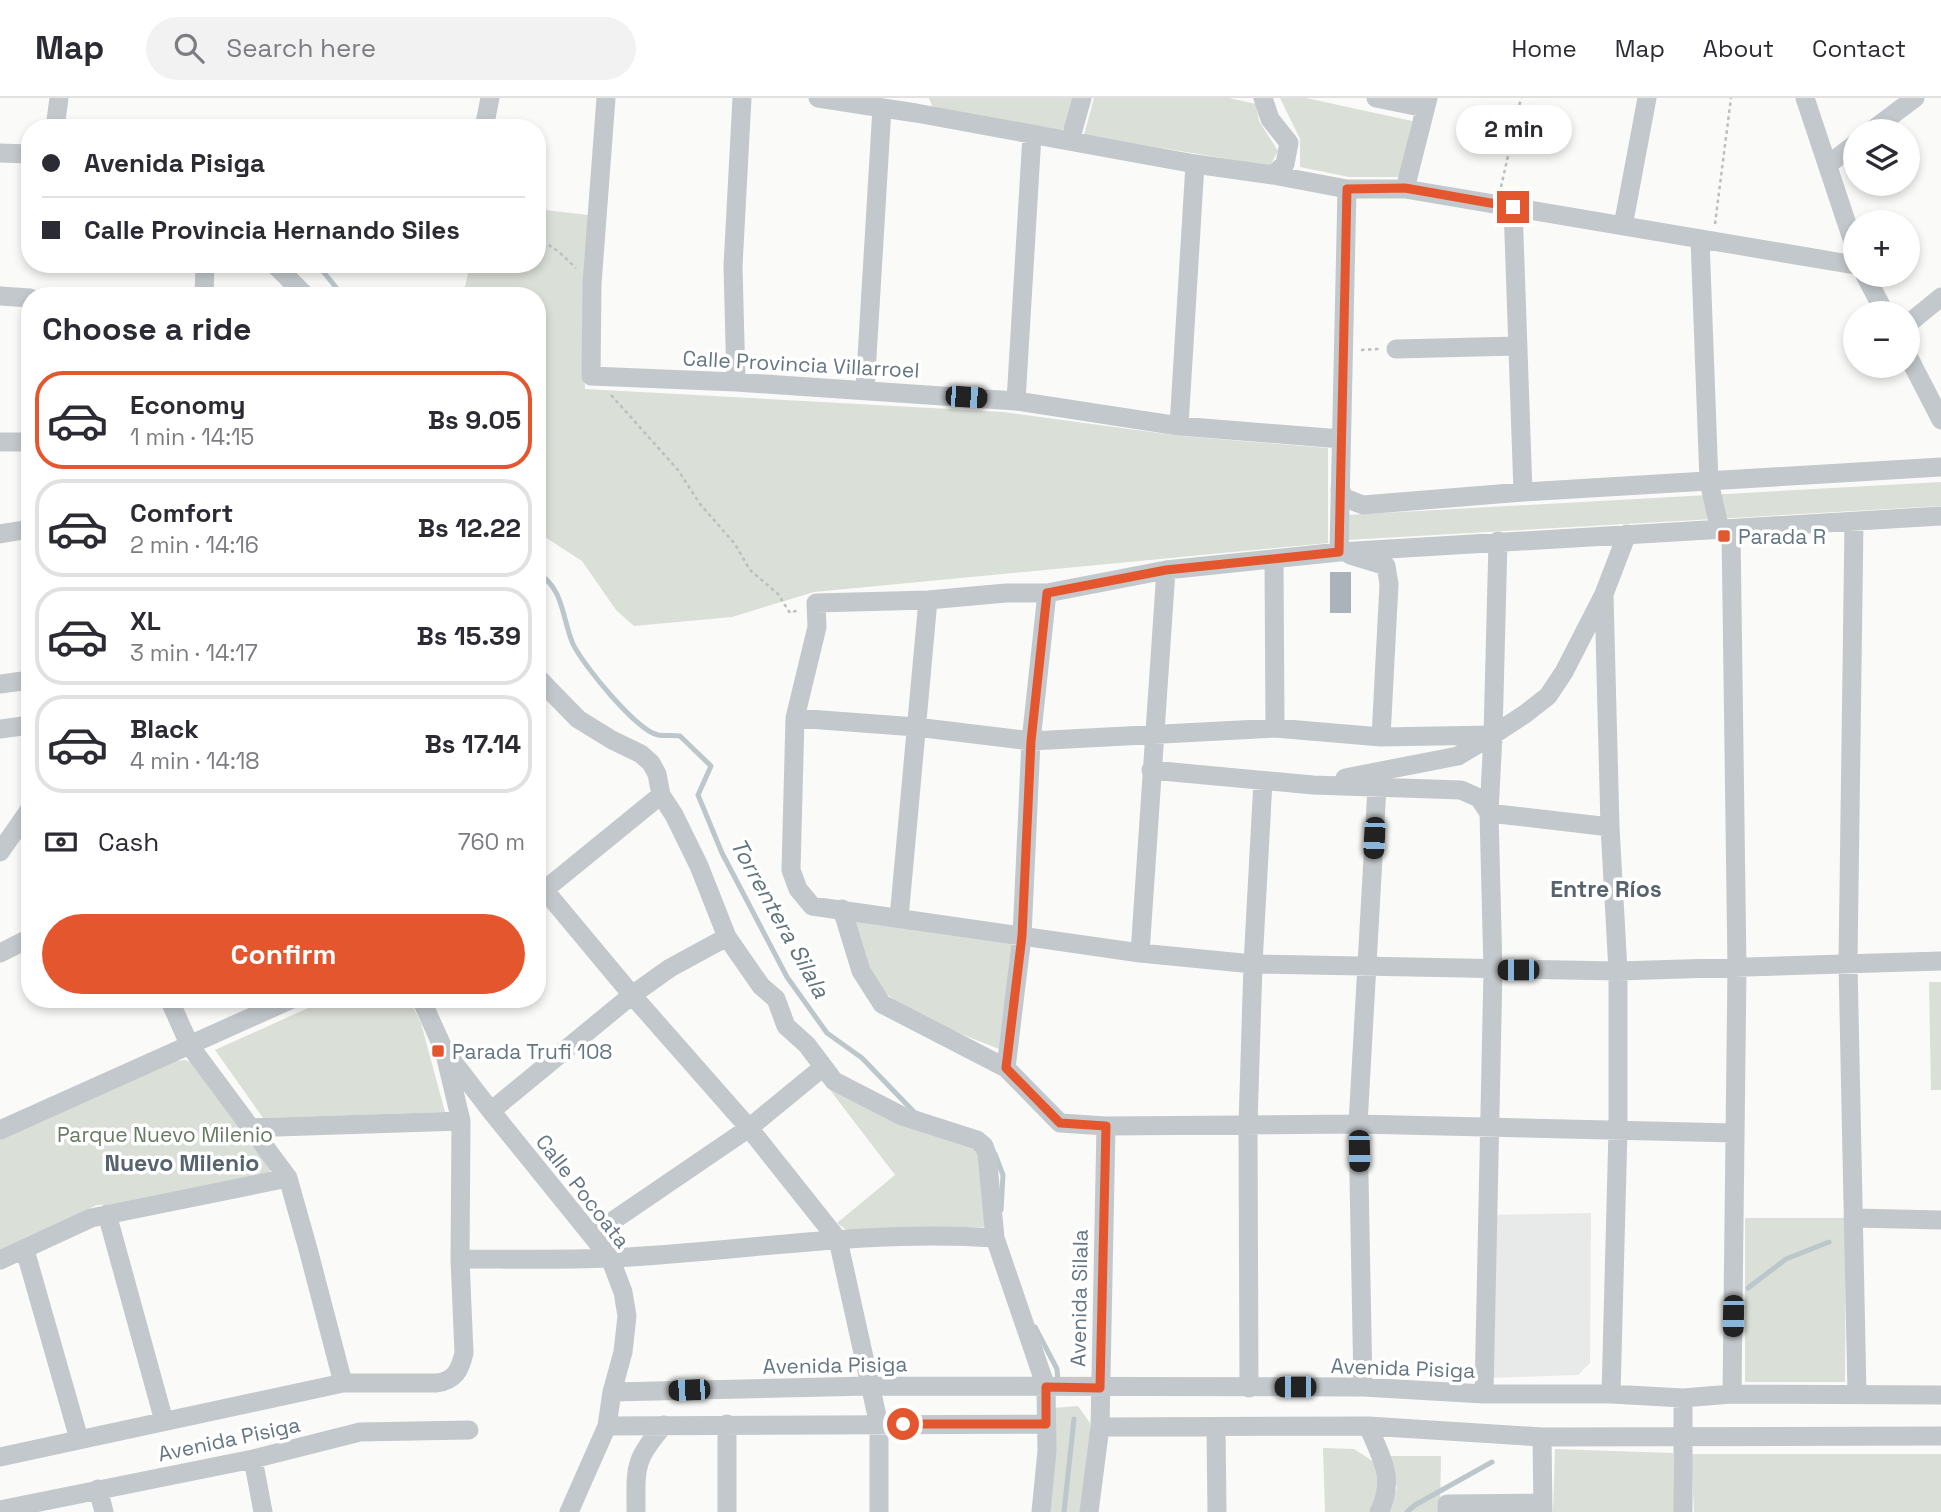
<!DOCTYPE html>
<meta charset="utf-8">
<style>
:root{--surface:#fff;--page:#f2f2f3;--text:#2b2b33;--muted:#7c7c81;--line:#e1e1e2;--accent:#e4572e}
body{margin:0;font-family:"Space Grotesk",sans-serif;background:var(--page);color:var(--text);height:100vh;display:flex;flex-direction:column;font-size:26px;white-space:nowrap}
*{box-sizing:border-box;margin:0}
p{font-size:23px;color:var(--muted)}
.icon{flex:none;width:38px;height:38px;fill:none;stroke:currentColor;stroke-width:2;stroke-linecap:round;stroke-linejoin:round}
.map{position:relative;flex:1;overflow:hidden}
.panel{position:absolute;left:21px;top:189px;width:525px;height:721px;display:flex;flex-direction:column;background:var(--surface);border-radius:28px;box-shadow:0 4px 10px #0003}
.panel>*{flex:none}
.banner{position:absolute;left:21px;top:21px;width:525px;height:154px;border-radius:28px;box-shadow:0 4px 10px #0003;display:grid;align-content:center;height:154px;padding:0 21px;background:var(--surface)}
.buttons{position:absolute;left:1843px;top:21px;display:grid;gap:14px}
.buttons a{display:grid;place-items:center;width:77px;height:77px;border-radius:50%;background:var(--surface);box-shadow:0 4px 10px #0003;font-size:35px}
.end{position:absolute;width:32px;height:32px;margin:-16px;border:9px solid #e4572e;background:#fff;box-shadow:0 0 0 4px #fff}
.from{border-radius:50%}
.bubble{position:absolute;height:49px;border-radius:24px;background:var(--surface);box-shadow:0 4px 10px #0003;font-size:23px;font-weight:800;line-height:49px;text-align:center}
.car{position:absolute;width:21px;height:42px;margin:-21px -10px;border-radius:9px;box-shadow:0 0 5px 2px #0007;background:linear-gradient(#222 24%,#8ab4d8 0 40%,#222 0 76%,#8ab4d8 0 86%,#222 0)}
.banner b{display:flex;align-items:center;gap:24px;height:66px;font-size:26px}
.banner b+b{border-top:2px solid var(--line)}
.banner i{width:18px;height:18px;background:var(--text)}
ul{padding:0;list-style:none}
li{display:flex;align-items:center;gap:21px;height:98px;margin:0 14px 10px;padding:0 7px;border:4px solid var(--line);border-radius:28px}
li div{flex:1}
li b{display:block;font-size:26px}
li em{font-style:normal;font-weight:800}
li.current{border-color:var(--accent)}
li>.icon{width:63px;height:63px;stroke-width:1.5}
h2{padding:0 21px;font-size:32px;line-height:84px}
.pay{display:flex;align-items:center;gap:18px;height:77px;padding:0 21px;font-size:26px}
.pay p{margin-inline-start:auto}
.cta{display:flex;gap:14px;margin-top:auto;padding:14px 21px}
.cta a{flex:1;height:80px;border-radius:42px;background:var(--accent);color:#fff;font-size:28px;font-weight:800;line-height:80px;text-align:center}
header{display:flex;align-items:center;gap:42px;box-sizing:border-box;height:98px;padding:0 35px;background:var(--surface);border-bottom:2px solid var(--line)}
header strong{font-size:33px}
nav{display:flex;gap:38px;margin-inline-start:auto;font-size:24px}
.search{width:490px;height:63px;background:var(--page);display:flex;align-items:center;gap:18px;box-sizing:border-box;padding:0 24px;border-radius:38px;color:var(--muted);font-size:26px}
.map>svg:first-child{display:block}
.built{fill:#e8e9e9}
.green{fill:#dadfd7}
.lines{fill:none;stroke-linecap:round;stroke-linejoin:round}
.stream{stroke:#bbc7cb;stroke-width:5}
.building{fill:#aab3b9}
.path{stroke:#bbbfc2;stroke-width:2.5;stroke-dasharray:3.5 3.5;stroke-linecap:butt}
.minor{stroke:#c3c8cc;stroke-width:19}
.route{stroke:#e4572e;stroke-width:9}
.poi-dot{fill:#e4572e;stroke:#fff;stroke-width:2.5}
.labels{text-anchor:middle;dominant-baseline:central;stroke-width:7;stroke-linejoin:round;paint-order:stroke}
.street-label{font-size:21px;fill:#657683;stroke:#fff}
.poi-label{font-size:21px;fill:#657683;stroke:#fff;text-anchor:start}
.park-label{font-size:21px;fill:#687a64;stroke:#fff}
.neighbourhood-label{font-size:23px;font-weight:bold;fill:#57646e;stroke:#fff}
.water-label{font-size:23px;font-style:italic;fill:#60757c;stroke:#fff}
</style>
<header>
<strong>Map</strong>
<div class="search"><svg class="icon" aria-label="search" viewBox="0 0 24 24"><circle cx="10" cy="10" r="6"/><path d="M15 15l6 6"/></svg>Search here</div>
<nav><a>Home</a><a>Map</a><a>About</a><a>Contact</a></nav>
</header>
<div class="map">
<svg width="1941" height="1414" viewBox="0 0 1941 1414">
<rect width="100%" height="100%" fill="#fafaf8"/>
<path class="built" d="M1591,1115l-1,150 -12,12 -90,3 -1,-163z"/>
<path class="green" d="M929,0h144l-8,30 -4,2 -128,-22z
M1094,0h135l27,6 3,17 19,30 -8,15 -186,-31z
M1280,0h26l106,23 -12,56h-51l-49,-10v-28z
M537,111l51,6 -6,111 3,63 418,23 178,24 147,12v95l-514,49 -82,25 -98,9 -18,-16 -34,-49 -45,-29v-236h-74l7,-32h67z
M1941,384v24l-594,34 -1,-25z
M859,819l154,25 -14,107c-38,-16 -113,-39 -131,-79 -7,-14 -10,-32 -14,-47z
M1929,884h12v108h-10z
M328,901h81l12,24 24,89 -182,6 -48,-68z
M185,962l8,3 78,105 -2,7 -123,28 -49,2 -97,45v-112l175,-77z
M830,992l140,55 10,10 8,72 -139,5 -12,-9 58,-48z
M1745,1120h101l-1,164h-100z
M1078,1308l12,17 2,13 -10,76h-32l3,-104z
M1323,1350l31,1 20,13c4,19 6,33 -5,50h-44z
M1555,1351l118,4 1,59h-121z
M1691,1356h250v58h-247z
M1389,1358h52l-1,56h-52l9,-24z"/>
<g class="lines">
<path class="stream" d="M317,166l26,32
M537,475c27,14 25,46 36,71 10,21 63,86 85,91 7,1 15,0 22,1l31,30 -13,29 24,58 65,124 40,56 35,25 53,55
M995,1056l8,21 -2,35
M1748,1190l38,-29 43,-17
M1035,1229l22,42 1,12
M1064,1414l10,-93
M1407,1414l8,-7 77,-43"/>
</g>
<path class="building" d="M1330,474h21v41h-21z"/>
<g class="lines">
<path class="path" d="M1501,89l20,-89
M1715,126l16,-126
M537,139l22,15 17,16
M1361,252l18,-1
M611,297l67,75 22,34 35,40 15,26 28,24 12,19 8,-3"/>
<path class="minor" d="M606,0l-14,186 -1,92 145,6 280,19 163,25 162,13
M818,0l98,15 279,51 78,11 74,14h58l450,76
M1263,0l7,21 19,24 -4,21 -12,11
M1376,0l49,10
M1805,0l50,150
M55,30l4,-30
M484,30l6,-30
M1871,33l44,-33
M1070,43l12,-43
M0,55l30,1
M1829,66l26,-20
M1405,91l23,-91
M1513,109l10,285
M1623,128l24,-128
M1700,141l9,243 11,48
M274,166l32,32
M1865,177l20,38
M0,198l30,2
M204,198l1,-32
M1908,226l33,-27
M1396,251l122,-3
M1908,258l33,64
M736,284l-3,-116 9,-168
M865,292l17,-282
M1016,303l16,-266
M1179,328l16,-262
M0,344h30
M1340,392l5,8 18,7 160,-13 418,-25
M1941,418l-602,36 -173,18 -119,23h-41l-78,7 -112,3 1,24 -22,91 -4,152 7,19 14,17 328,47 113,11 365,7 323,-10
M1854,424l-6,441 9,431
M1731,432l6,438 -5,426
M0,436l30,-5
M1339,454l8,-363
M1350,457l36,11 3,18 -8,153
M1274,462l1,168
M1604,497l6,232 8,144v159l-7,264
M537,579l41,42 34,21 29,14 10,9 6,11 4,21 13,20 25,51 28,71 34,49 15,13 10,27 21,19 27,36 68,35 75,24 7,6 3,8 8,84 51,149 1,64 -6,61
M0,586l30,-4
M795,620l121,9 115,14 244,-13 106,9 112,-2 32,-21 23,-18 16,-24 40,-78 23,-60
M0,631l30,-4
M1151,672l162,15 148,5 18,8 10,15 121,14
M1345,680l113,-22 35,-21
M0,754l30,-43
M537,783l95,114 117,133 89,112 41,185v87
M537,798l124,-101
M842,811l19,62 21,33 124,64 54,55 46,3 252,-2 376,9
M899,820l29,-318
M0,855l30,-15
M1140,855l26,-383
M169,901l21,47 98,132 20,71 35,134
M421,901l23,51 47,61 119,147 13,34 4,24 -4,36 -11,40 -5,34 -38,86
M1006,970l16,-132 9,-195 16,-148
M491,1013l141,-116 38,-27 57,-31
M250,1030l211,-7
M0,1032l292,-131
M107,1116l57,207
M1853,1120l88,2
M592,1137l157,-107 73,-60
M25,1152l54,189
M460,1161c50,0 100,1 150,-1 128,-6 257,-29 385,-20
M0,1162l91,-42 197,-40
M1363,1289l-5,-263 19,-337
M1249,1290l-1,-263 5,-161 10,-183
M612,1294l257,-6 494,1 121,7h127l72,4 49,-4 209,1
M1484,1296l9,-424 -4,-157 4,-78 5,-194
M727,1326v88
M607,1328l440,-2
M1368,1328c13,31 28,53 11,86
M1100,1329l268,-1 174,11 399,-1
M1216,1329l1,85
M1542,1339l1,75
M0,1359l343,-74h93c19,-2 24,-13 28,-30l-4,-94 1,-138 -17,-71
M253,1361l10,53
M98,1391l6,23
M0,1412l253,-51 107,-27 109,-2
M636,1414c0,-45 -3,-51 28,-87
M1089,1414l11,-85 6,-301
M1447,1414v-8l96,-1
M1683,1414v-114"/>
</g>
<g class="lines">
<path class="route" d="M903,1326h143v-37l54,1 6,-262 -46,-3 -54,-55 16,-132 9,-195 16,-148 119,-23 173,-18 8,-363 58,-1 108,19"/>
</g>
<g class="poi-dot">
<rect x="1717" y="431" width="14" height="14" rx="3.5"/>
<rect x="431" y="946" width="14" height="14" rx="3.5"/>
</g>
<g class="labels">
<g class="street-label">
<text transform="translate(801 266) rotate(3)">Calle Provincia Villarroel</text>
<text transform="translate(583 1093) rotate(52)">Calle Pocoata</text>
<text transform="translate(1079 1200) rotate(-89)">Avenida Silala</text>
<text transform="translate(835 1267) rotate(-1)">Avenida Pisiga</text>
<text transform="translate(1403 1270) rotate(2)">Avenida Pisiga</text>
<text transform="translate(229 1341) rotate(-12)">Avenida Pisiga</text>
</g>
<g class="poi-label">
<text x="1738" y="438">Parada R</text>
<text x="452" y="953">Parada Trufi 108</text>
</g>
<g class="park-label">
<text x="165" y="1036">Parque Nuevo Milenio</text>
</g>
<g class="neighbourhood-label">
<text x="1606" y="791">Entre Ríos</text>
<text x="182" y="1065">Nuevo Milenio</text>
</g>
<g class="water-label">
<text transform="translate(780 820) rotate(61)">Torrentera Silala</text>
</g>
</g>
</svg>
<div class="buttons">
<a><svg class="icon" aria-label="layers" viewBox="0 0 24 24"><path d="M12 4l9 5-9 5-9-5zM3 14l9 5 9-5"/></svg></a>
<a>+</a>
<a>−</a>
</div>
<i class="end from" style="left:903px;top:1326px"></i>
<i class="end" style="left:1513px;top:109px"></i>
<div class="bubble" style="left:1456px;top:7px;width:116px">2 min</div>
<i class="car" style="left:966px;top:299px;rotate:94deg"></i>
<i class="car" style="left:1374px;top:740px;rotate:183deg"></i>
<i class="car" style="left:1518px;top:872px;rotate:270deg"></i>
<i class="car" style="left:1359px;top:1053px;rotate:179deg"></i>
<i class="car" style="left:1733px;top:1218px;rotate:181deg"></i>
<i class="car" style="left:1295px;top:1289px;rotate:270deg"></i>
<i class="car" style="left:689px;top:1292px;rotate:268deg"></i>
<div class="banner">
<b><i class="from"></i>Avenida Pisiga</b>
<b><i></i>Calle Provincia Hernando Siles</b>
</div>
<section class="panel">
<h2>Choose a ride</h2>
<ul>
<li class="current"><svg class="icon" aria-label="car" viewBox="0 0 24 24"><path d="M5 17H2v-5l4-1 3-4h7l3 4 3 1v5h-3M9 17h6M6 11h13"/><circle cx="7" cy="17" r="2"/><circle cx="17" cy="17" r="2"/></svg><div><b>Economy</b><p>1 min · 14:15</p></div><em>Bs 9.05</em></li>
<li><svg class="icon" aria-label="car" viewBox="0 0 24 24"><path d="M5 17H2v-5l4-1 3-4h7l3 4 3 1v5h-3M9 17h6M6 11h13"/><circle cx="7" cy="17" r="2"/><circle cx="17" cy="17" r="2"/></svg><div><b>Comfort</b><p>2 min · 14:16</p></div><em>Bs 12.22</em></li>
<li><svg class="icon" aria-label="car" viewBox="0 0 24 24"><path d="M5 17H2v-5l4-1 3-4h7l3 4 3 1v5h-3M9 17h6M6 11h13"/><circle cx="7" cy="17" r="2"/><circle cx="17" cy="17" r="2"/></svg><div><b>XL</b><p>3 min · 14:17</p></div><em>Bs 15.39</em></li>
<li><svg class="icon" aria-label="car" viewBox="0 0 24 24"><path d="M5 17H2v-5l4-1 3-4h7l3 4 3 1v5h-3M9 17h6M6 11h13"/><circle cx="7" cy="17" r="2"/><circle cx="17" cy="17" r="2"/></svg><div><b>Black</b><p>4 min · 14:18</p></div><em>Bs 17.14</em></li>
</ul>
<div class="pay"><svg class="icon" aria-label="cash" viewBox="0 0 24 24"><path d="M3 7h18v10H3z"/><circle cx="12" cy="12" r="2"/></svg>Cash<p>760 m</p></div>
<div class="cta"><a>Confirm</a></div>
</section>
</div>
